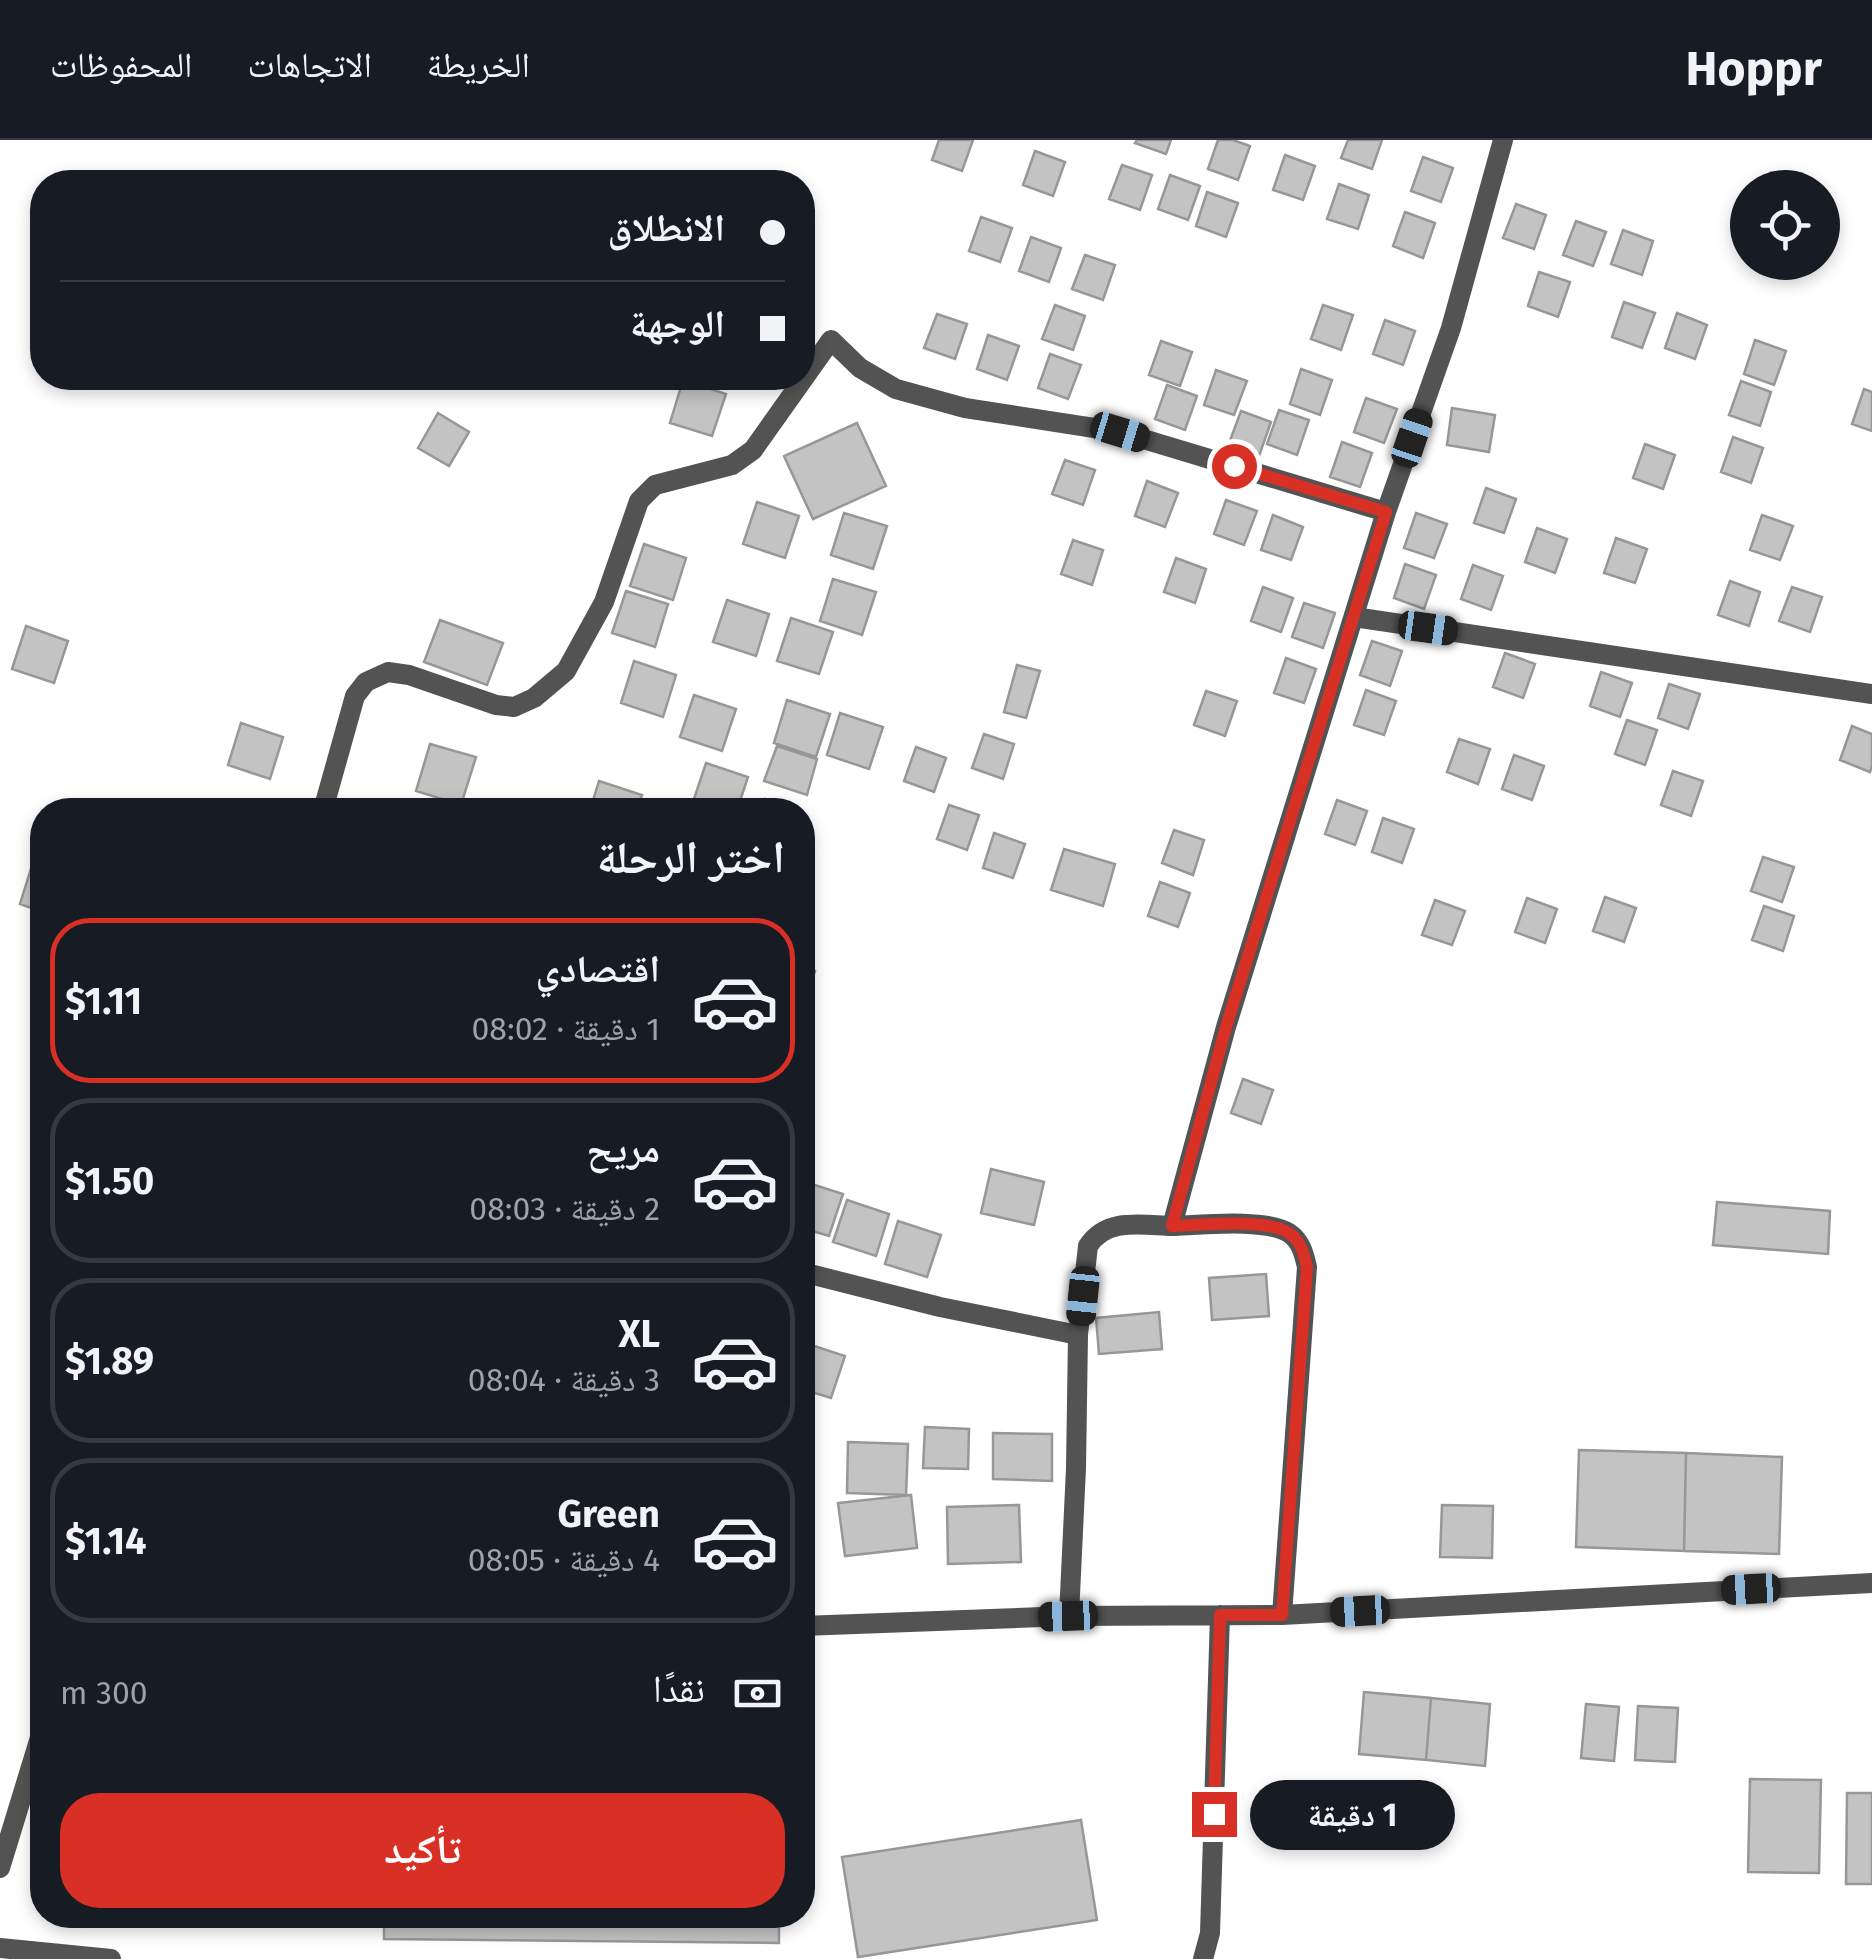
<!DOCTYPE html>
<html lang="ar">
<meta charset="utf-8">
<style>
:root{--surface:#171b24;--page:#242831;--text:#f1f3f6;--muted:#9ea1a6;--line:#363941;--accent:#d93025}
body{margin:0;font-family:"Fira Sans","Noto Naskh Arabic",sans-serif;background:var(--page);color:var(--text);direction:rtl;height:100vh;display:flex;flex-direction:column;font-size:38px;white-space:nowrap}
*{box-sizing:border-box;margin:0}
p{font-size:32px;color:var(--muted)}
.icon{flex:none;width:55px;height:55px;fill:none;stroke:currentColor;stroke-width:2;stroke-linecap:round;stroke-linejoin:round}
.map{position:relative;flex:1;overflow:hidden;direction:ltr}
.sheet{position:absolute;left:30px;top:658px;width:785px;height:1130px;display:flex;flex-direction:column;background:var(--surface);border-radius:40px;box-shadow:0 5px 15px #0003;direction:rtl}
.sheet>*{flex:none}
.top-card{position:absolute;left:30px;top:30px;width:785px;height:220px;border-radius:40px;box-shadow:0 5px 15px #0003;direction:rtl;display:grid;align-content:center;height:220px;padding:0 30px;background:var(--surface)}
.controls{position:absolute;left:1730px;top:30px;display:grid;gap:20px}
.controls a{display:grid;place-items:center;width:110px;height:110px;border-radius:50%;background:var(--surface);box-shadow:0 5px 15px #0003;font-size:50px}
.end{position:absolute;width:45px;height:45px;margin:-22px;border:12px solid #d93025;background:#fff;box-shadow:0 0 0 5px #fff}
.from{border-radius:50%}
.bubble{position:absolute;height:70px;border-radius:35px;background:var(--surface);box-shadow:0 5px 15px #0003;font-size:32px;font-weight:700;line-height:70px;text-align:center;direction:rtl}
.car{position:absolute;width:30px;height:60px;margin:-30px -15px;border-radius:12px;box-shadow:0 0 8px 2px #0007;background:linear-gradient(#222 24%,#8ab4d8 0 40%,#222 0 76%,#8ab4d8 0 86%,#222 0)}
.top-card b{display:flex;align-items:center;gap:35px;height:95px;font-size:38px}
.top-card b+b{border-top:2px solid var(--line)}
.top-card i{width:25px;height:25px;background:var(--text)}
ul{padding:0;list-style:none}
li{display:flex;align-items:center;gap:30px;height:165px;margin:0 20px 15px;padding:0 10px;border:5px solid var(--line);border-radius:40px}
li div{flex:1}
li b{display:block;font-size:38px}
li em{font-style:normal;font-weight:700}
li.active{border-color:var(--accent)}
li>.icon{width:90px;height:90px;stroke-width:1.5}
h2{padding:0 30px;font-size:45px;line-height:120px}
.pay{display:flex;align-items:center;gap:25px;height:110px;padding:0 30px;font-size:38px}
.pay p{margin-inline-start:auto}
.button{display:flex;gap:20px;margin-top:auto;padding:20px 30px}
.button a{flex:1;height:115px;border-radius:40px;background:var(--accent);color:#fff;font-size:40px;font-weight:700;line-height:115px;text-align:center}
header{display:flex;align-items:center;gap:60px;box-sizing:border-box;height:140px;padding:0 50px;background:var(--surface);border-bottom:2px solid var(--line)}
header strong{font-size:48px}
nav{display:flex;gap:55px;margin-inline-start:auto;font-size:35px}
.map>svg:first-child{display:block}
.building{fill:#c3c3c3;stroke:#979797;stroke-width:2.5}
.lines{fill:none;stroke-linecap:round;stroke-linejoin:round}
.minor{stroke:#535353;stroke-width:20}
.route{stroke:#d93025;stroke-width:12}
</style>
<header>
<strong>Hoppr</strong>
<nav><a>الخريطة</a><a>الاتجاهات</a><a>المحفوظات</a></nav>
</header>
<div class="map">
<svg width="1872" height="1819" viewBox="0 0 1872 1819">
<rect width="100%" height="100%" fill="#fff"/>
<path class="building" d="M939,0h34l-11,31 -30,-11z
M1137,0h34l-5,14 -31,-11z
M1218,0h15l17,6 -12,34 -30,-11z
M1348,0h34l-10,29 -31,-11z
M1035,11l30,11 -12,34 -30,-11z
M1285,15l30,11 -12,34 -30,-10z
M1423,17l30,11 -12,34 -30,-11z
M1122,25l30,10 -12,35 -31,-11z
M1170,35l30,11 -12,34 -30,-11z
M1339,44l30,11 -11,34 -31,-10z
M1207,52l31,11 -12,34 -30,-11z
M1516,64l30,11 -12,34 -31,-11z
M1405,72l30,11 -12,35 -30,-12z
M981,77l31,11 -12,34 -31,-11z
M1576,81l30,11 -13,34 -30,-11z
M1623,90l30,11 -11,34 -31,-11z
M1031,97l30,11 -12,34 -30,-11z
M1085,115l30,10 -12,35 -31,-11z
M1539,132l31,10 -12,35 -30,-11z
M1624,162l31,11 -13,35 -30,-11z
M1055,165l30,11 -12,34 -31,-11z
M1323,165l30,10 -12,35 -30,-11z
M1677,173l30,12 -12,34 -30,-11z
M937,174l30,10 -12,35 -31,-11z
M1385,180l30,11 -12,34 -30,-11z
M988,195l31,11 -12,34 -30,-11z
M1755,200l31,11 -12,34 -30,-11z
M1161,201l31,11 -12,34 -31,-11z
M1050,214l31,11 -13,34 -30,-11z
M1301,229l31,11 -12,35 -30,-11z
M1216,230l31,11 -13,34 -30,-10z
M683,240l43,14 -14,42 -42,-13z
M1741,241l30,11 -11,34 -31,-11z
M1167,245l30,11 -12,34 -30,-11z
M1864,249l8,3v39l-20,-7z
M1366,258l31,11 -13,34 -30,-11z
M1452,268l43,7 -6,37 -42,-7z
M1279,270l30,10 -12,35 -30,-11z
M1241,271l30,11 -12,34 -31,-10z
M438,273l31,19 -20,34 -31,-18z
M857,283l29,63 -73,33 -29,-63z
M1733,297l30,11 -12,35 -30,-11z
M1342,302l30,11 -12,34 -30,-10z
M1645,304l30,11 -12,34 -30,-11z
M1065,320l30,10 -12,35 -31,-11z
M1147,341l31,12 -13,34 -30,-11z
M1486,348l30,11 -12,34 -30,-10z
M1226,360l31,11 -13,34 -30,-11z
M757,362l42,14 -14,42 -42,-14z
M844,373l43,13 -14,43 -42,-14z
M1416,373l31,11 -13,34 -30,-10z
M1273,375l30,12 -12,33 -30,-10z
M1762,375l31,11 -13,34 -30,-10z
M1537,388l30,11 -12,34 -30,-11z
M1616,398l31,11 -12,34 -31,-10z
M1073,400l30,10 -11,35 -31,-11z
M644,404l42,14 -13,42 -43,-14z
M1176,418l30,11 -11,34 -31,-11z
M1405,424l31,11 -12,34 -30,-11z
M1473,425l30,11 -12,34 -30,-11z
M833,439l43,13 -14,43 -42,-14z
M1730,441l30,11 -11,34 -31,-11z
M1263,447l30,11 -12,34 -30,-11z
M1792,447l30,10 -12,35 -31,-11z
M626,451l42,13 -13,43 -43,-14z
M727,460l42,14 -13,42 -43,-14z
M1304,463l31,10 -12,35 -31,-11z
M791,478l42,14 -14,42 -42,-13z
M440,480l63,23 -16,42 -63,-23z
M26,486l42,15 -14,42 -42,-14z
M1372,501l30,10 -12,35 -30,-11z
M1505,513l30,11 -12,34 -30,-11z
M1286,518l30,11 -12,34 -30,-10z
M634,521l42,14 -13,42 -42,-14z
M1017,525l23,6 -14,47 -22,-6z
M1601,532l31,11 -12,34 -30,-11z
M1669,544l31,10 -12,35 -30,-11z
M1366,550l30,11 -12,34 -30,-10z
M1206,551l31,10 -12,35 -31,-11z
M694,555l42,14 -14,42 -42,-14z
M787,560l43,14 -14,43 -42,-14z
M840,573l43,14 -14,42 -42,-14z
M1627,580l30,10 -12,35 -30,-11z
M241,583l42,14 -13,42 -42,-14z
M1852,586l20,8v32l-2,6 -30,-12z
M984,594l30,10 -11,35 -31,-11z
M1459,599l31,10 -12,35 -31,-12z
M430,604l46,13 -15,48 -45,-14z
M777,606l40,13 -10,36 -43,-14z
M916,607l30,11 -12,34 -30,-11z
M1514,615l30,11 -12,34 -30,-11z
M706,623l42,14 -11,33h-30l-15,-5z
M1673,631l30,10 -12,35 -30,-11z
M599,641l43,14 -5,15h-47z
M765,659l33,11h-36z
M1337,660l30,11 -12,34 -30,-11z
M949,665l30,10 -12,35 -30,-11z
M1383,678l31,11 -12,34 -30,-11z
M1174,690l30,10 -11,35 -31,-12z
M994,693l31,11 -12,34 -30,-10z
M1064,709l51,15 -12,42 -52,-16z
M1763,717l31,10 -12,35 -31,-11z
M33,722l9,3v47l-22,-8z
M1160,742l30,11 -12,34 -30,-11z
M1605,757l31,11 -12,34 -31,-11z
M1527,758l30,11 -12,34 -30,-11z
M1435,760l30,11 -13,34 -30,-10z
M1764,766l30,10 -11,35 -31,-11z
M802,826l13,5 -13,41z
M1243,939l30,11 -12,34 -30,-11z
M991,1029l53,13 -10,43 -53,-12z
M802,1041l41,13 -14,42 -27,-8z
M847,1060l42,14 -13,42 -43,-14z
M1717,1062l113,9 -2,43 -115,-9z
M898,1081l43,14 -14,42 -42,-13z
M1266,1134l3,42 -57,4 -3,-42z
M1159,1172l3,37 -63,5 -3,-36z
M802,1202l43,14 -14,42 -29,-9z
M925,1287l44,2 -1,40 -45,-1z
M993,1293l59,1v47l-59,-2z
M848,1302l60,2 -2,51 -59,-2z
M1579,1310l107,3 -2,98 -108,-4z
M1686,1313l96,4 -3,97 -95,-3z
M911,1355l6,53 -72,8 -7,-53z
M1019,1365l2,57 -73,2 -1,-57z
M1442,1365l51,1 -1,52 -52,-1z
M1364,1552l67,6 -5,62 -67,-6z
M1431,1558l59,6 -5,62 -59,-6z
M1586,1564l33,3 -5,54 -33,-3z
M1638,1566l40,2 -3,54 -40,-2z
M1750,1639l71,1 -2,93 -71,-1z
M1847,1653h25v91h-26z
M1081,1680l16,100 -239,37 -16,-100z
M384,1775h395v28l-395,-4z"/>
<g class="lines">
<path class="minor" d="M1354,477l518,77
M323,670l32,-114 11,-14 22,-10 21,3 87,30 18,2 20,-9 32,-27 38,-69 35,-101 16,-16 77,-20 21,-15 78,-110 29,28 36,21 69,19 155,24 266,80
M1172,1086c-30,-1 -65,-9 -84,20l-10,89 -2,133 -7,148 213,-1 590,-32
M802,1132l138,35 138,28
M1282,1475l25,-348c-3,-13 -6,-26 -18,-34 -24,-15 -89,-8 -117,-7l54,-199 160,-515 65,-184 52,-188
M802,1486l267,-10
M0,1728l42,-137
M0,1808l111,11
M1203,1819l7,-26 10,-318"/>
</g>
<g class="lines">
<path class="route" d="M1214,1674l6,-199h62l25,-348c-3,-13 -6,-26 -18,-34 -23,-15 -89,-8 -117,-7l54,-199 160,-515 -152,-46"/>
</g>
</svg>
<div class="controls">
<a><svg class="icon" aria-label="locate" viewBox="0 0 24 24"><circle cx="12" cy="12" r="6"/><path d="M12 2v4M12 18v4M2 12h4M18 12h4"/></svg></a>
</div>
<i class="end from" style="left:1234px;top:326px"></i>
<i class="end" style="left:1214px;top:1674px"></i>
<div class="bubble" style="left:1250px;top:1640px;width:205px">1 دقيقة</div>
<i class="car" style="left:1120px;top:292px;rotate:107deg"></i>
<i class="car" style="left:1412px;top:298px;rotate:19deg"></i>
<i class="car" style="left:1428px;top:488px;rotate:98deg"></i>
<i class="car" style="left:1083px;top:1156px;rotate:186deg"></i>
<i class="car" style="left:1751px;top:1449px;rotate:267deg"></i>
<i class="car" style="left:1360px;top:1471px;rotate:267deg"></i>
<i class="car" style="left:1068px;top:1476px;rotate:268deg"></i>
<div class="top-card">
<b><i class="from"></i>الانطلاق</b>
<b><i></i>الوجهة</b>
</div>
<section class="sheet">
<h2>اختر الرحلة</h2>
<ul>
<li class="active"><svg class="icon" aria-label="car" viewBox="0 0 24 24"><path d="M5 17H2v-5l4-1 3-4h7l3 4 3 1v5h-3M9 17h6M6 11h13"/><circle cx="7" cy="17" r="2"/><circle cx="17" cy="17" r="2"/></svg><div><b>اقتصادي</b><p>1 دقيقة · 08:02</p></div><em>$1.11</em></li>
<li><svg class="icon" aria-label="car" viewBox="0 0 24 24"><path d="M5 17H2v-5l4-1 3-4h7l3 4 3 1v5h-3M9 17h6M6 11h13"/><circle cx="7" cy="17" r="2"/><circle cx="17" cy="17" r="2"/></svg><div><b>مريح</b><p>2 دقيقة · 08:03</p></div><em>$1.50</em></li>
<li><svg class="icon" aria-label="car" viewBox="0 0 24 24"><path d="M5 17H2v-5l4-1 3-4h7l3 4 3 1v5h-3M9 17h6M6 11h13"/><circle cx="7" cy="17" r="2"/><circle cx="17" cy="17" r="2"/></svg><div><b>XL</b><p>3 دقيقة · 08:04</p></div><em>$1.89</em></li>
<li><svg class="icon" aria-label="car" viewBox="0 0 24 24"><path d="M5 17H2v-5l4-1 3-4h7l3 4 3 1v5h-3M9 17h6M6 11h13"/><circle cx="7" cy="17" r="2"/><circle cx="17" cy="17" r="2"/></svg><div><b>Green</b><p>4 دقيقة · 08:05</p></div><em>$1.14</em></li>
</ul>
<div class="pay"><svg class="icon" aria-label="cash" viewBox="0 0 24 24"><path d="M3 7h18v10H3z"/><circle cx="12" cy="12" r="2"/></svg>نقدًا<p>300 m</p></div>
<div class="button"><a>تأكيد</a></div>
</section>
</div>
